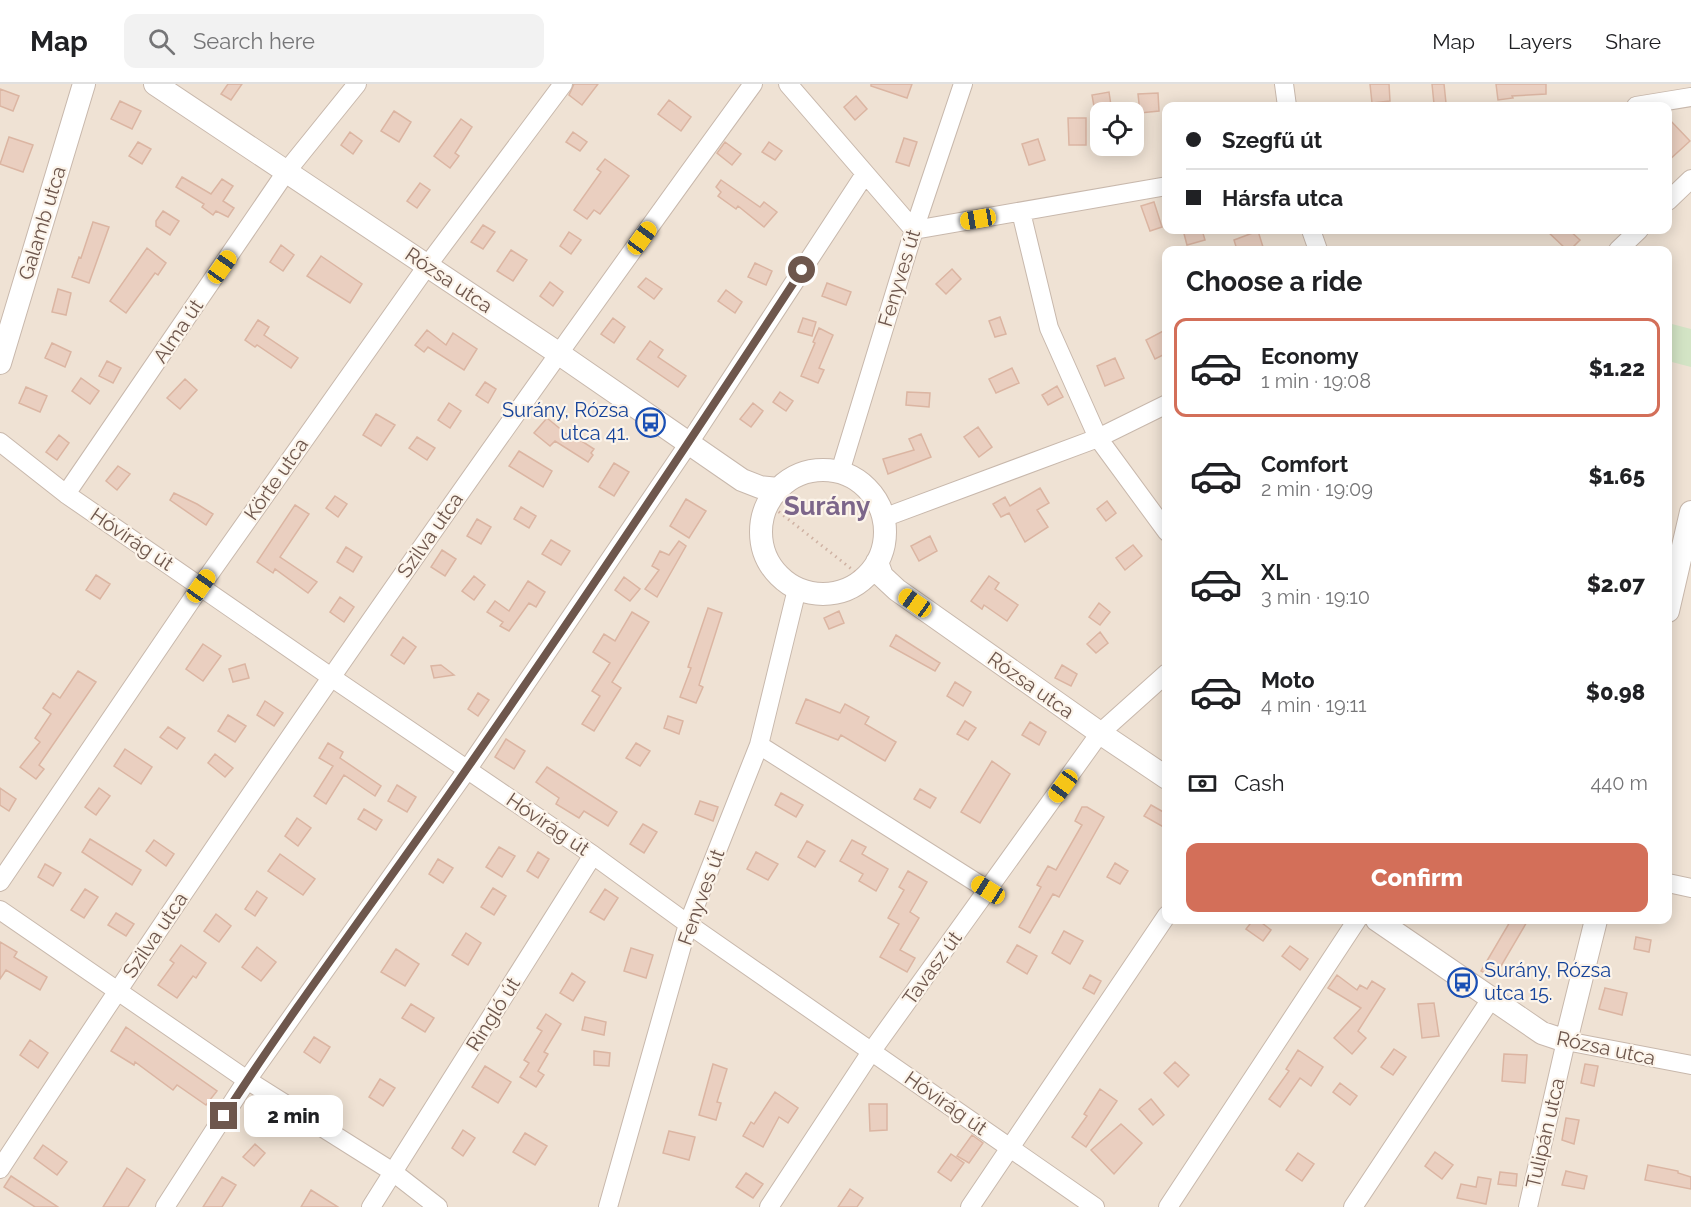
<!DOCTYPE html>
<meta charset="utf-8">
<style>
:root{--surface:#fff;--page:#f2f2f2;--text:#202124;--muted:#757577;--line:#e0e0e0;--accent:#d36f59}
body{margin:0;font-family:Raleway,sans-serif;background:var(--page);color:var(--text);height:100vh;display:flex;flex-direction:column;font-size:22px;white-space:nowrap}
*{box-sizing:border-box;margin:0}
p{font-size:20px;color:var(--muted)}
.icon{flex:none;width:33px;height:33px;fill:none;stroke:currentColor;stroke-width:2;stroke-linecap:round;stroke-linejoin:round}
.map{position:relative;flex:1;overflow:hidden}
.panel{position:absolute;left:1162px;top:162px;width:510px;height:678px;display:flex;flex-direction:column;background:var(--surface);border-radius:12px;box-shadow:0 3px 15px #0003}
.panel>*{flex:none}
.banner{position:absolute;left:1162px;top:18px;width:510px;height:132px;border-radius:12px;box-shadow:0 3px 15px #0003;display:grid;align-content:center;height:132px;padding:0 24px;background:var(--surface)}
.buttons{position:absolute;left:1090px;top:18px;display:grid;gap:12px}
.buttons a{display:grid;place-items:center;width:54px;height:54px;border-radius:12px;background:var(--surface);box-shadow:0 3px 15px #0003;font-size:30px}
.end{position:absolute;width:27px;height:27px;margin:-14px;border:8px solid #6e574d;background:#fff;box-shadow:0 0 0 3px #fff}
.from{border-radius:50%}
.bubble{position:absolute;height:42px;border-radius:12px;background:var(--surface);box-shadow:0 3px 15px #0003;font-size:20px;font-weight:800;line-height:42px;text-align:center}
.car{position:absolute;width:18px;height:36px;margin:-18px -9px;border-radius:8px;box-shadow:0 0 4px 2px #0007;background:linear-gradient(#f5c518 24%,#345 0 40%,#f5c518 0 76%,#345 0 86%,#f5c518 0)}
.banner b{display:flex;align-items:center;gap:21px;height:57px;font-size:22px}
.banner b+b{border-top:2px solid var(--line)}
.banner i{width:15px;height:15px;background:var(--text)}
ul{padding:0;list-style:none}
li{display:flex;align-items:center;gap:18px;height:99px;margin:0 12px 9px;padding:0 12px;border:3px solid transparent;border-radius:12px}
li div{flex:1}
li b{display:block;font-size:22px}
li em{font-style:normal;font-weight:800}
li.current{border-color:var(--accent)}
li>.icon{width:54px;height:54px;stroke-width:1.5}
h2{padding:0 24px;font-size:27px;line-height:72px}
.pay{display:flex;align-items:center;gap:15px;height:66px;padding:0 24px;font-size:22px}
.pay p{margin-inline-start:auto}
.button{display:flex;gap:12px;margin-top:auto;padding:12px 24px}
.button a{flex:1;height:69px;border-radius:12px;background:var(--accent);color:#fff;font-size:24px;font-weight:800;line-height:69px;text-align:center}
header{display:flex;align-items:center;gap:36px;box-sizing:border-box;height:84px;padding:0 30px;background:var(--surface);border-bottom:2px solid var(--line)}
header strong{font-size:28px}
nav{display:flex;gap:33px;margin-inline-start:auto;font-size:21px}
.search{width:420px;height:54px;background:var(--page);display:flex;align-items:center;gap:15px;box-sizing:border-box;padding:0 21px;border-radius:12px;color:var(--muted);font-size:22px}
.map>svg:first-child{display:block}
.residential{fill:#efe2d4;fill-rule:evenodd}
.green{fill:#d3e4c5}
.building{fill:#eacfc0;stroke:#dbb5a2;stroke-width:1.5}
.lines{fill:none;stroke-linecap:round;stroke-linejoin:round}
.minor-casing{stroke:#c8b8ac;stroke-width:20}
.tertiary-casing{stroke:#c8b8ac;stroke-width:24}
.path{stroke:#cfb2a3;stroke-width:3;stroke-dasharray:1.5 4.5;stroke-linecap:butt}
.minor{stroke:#fff;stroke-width:18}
.tertiary{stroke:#fff;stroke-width:22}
.route{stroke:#6e574d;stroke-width:8}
.labels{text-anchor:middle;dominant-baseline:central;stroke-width:4.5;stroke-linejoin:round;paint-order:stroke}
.street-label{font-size:20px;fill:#6e574d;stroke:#fcf4ea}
.transit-label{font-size:20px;fill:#164399;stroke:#fcf4ea;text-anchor:end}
.district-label{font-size:26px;font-weight:bold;fill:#7c668a;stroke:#fcf4ea}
</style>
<header>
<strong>Map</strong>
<div class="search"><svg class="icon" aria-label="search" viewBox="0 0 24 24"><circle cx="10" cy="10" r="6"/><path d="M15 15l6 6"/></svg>Search here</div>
<nav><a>Map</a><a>Layers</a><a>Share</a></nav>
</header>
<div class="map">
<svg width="1691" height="1123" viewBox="0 0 1691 1123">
<rect width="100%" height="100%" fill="#f9f0e4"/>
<path class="residential" d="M0,0h1691v1123h-1691zM1167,22h501v124h-501zM1101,28h33v34h-33zM1167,166h501v670h-501z"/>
<path class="green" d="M1668,239l23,6v38l-23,-6z"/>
<path class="building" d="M228,0h14l-11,16 -10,-6z
M574,0h24l-16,21 -13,-10z
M871,0h41l-5,14 -36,-12z
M1370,0h19l1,17 -18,2z
M1432,0h12l2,19 -12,1z
M1496,0h50v10l-34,2 1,2 -15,2z
M0,5l19,7 -6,15 -13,-5z
M1109,8l3,20h-17l-3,-17z
M1158,9l1,18 -19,2 -2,-19z
M856,12l11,13 -12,11 -11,-13z
M669,16l22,17 -10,14 -23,-17z
M120,17l21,10 -9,18 -21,-10z
M394,27l17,11 -12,20 -18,-11z
M1068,34h18v27h-17z
M1668,34l22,23 -22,20z
M461,35l11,8 -17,26 4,3 -9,12 -16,-12z
M350,48l12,9 -9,13 -12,-9z
M573,48l14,10 -7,9 -14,-9z
M9,53l24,8 -10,27 -23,-8z
M904,54l13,4 -8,24 -13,-4z
M1038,55l7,21 -16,5 -7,-21z
M138,58l13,7 -9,15 -13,-8z
M725,58l16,12 -9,11 -15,-12z
M769,58l13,9 -7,9 -13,-8z
M605,75l24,17 -29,38 -6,-4 -7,9 -13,-9 27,-38 -4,-3z
M182,93l29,17 11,-15 11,7 -10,15 11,7 -6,9 -12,-6 -3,4 -11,-8 2,-3 -28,-17z
M721,96l39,27 4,-5 13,10 -13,15 -26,-21 -2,3 -18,-13 3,-4 -5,-5z
M420,99l10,7 -13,18 -10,-7z
M1154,118l8,25 -12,4 -9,-25z
M163,127l16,10 -9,14 -14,-9v-5z
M93,138l16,5 -20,56 -17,-6 7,-20 2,1z
M483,141l12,7 -12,17 -12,-7z
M1183,146h19l3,10 -18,5z
M1546,146h23l11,10 -10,10h-3z
M1258,147l5,16 -9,3h-17l-3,-10z
M569,148l12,8 -10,14 -11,-8z
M281,161l13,10 -11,16 -13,-9z
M147,164l19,15 -8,12 -3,-2 -29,40 -16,-12z
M511,166l16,10 -14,21 -16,-10z
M321,172l41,28 -12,19 -43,-27z
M755,179l17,8 -6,14 -18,-8z
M952,185l9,10 -15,15 -10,-10z
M646,194l16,11 -8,10 -16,-12z
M550,198l13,10 -10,14 -13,-10z
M827,199l24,9 -5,13 -24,-9z
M58,205l13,4 -5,22 -14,-3z
M726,206l16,12 -7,11 -17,-12z
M1000,233l6,17 -11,3 -6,-16z
M613,234l12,9 -11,16 -13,-9z
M803,234l13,4 -4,14 -14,-4z
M258,236l11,7 -5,8 34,23 -7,10 -34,-23 -2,2 -10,-7z
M819,244l14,7 -14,33 5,2 -6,13 -17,-7 14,-33 -2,-1z
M1167,245v24l-12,6 -9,-19z
M427,246l19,15 7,-12 24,16 -13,21 -36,-23 -4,5 -9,-7z
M650,257l13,9 -5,7 28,19 -8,11 -41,-28z
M52,259l19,9 -6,15 -20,-9z
M1115,274l9,20 -19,8 -8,-20z
M107,277l14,7 -8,15 -14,-7z
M1012,284l7,15 -23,10 -7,-14z
M81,294l18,13 -9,13 -18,-13z
M185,295l12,11 -17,19 -13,-11z
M485,298l11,7 -8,14 -12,-8z
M1057,302l6,11 -15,8 -6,-10z
M26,303l21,9 -7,16 -21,-9z
M780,308l13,9 -7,10 -13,-9z
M907,308l23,1 -1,14 -23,-2z
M449,319l12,8 -11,17 -12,-8z
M753,319l10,8 -12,16 -11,-8z
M376,330l19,11 -14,21 -18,-11z
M547,334l28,23 2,-3 17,11 -3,4 2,2 -5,7 -33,-21 -5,5 -16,-13z
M978,343l14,20 -13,10 -15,-20z
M921,350l10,23 -43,17 -5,-15 31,-9 -5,-11z
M59,351l10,8 -12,17 -11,-8z
M417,353l18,11 -8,12 -18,-12z
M519,367l33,20 -9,16 -34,-21z
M614,379l15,9 -15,24 -15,-9z
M118,382l12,8 -13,16 -11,-9z
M1040,404l9,15 -12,7 11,17 -23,15 -16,-29 -8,4 -8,-13 12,-7 5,9z
M174,409l23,11 16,10 -7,11 -36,-25z
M335,412l12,8 -9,13 -12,-9z
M686,415l20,12 -17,27 -19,-12z
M1107,417l9,12 -10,8 -9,-12z
M295,421l14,9 -29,43 37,25 -9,11 -33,-24 -2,4 -16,-11z
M521,423l15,9 -7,12 -15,-9z
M477,435l14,8 -10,17 -14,-8z
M930,452l7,15 -18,10 -8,-15z
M551,456l19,11 -9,14 -19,-11z
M679,457l7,5 -29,51 -12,-8 14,-19 -7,-4 8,-15 9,4z
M1133,461l9,11 -17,14 -9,-12z
M346,463l16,10 -9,15 -16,-10z
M442,466l14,9 -11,17 -14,-9z
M96,491l14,9 -10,15 -14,-9z
M474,492l11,9 -11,15 -12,-9z
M989,492l10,7 -4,6 23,16 -11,16 -23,-16 -2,4 -11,-8z
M624,493l16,12 -10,12 -15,-11z
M528,497l17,11 -9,15 -7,-4 -20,28 -9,-5 3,-4 -16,-10 8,-11 14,10z
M340,513l14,10 -10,15 -14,-10z
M1099,519l11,9 -10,13 -11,-8z
M708,524l14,5 -23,72 4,2 -7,16 -16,-6 11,-29 -3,-1z
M839,527l5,12 -15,6 -5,-11z
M632,528l17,10 -37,60 9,6 -27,43 -12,-7 18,-28 -8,-5 18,-28 -17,-11 11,-18 11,7z
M1100,548l8,11 -12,10 -9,-9z
M896,551l44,28 -5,8 -45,-25z
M403,553l13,10 -12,17 -13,-9z
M203,560l18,12 -18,25 -17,-12z
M245,580l4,14 -16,4 -4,-13z
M441,581l13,10 -20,3 -3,-12z
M1062,581l15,9 -6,12 -16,-8z
M78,587l18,11 -57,83 5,4 -8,10 -16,-12 20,-25 -5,-4 16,-24 -8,-6 10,-15 7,5z
M955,598l16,10 -8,14 -16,-10z
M478,609l11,7 -11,16 -10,-7z
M806,615l34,14 5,-9 24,13 -4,7 31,18 -11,19 -44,-26 -3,5 -42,-17z
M265,617l18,12 -9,13 -17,-11z
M228,631l18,11 -11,16 -17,-11z
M668,632l15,5 -4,13 -15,-6z
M965,637l11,7 -8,12 -11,-6z
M1030,638l16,10 -7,13 -17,-10z
M168,643l17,11 -8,11 -17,-12z
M506,655l19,12 -11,18 -19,-12z
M328,659l15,9 -3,6 41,28 -6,10 -31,-21 -18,29 -12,-8 19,-30 -14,-8z
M636,659l14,8 -10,15 -14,-8z
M125,665l27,18 -11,17 -27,-18z
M215,670l18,14 -8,9 -17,-14z
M992,677l18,13 -30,49 -19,-11z
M547,683l70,45 -9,14 -24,-15 -5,7 -23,-14 3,-6 -23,-16z
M397,701l19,12 -9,15 -19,-11z
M0,704l16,11 -7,12 -9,-6z
M99,704l11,8 -14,19 -11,-8z
M920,705l16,9 -6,10 -16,-9z
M781,709l22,12 -7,12 -21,-12z
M700,717l18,6 -5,14 -18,-7z
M1151,721l16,9v15l-23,-13z
M1082,723h5l17,10 -45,80 -6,-3 -23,39 -11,-6 22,-40 -4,-2 11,-19 8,4 26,-45 -7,-4z
M364,725l18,11 -6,10 -18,-11z
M297,734l14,10 -13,18 -13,-10z
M643,740l14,8 -13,21 -14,-9z
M90,755l51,31 -9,15 -50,-33z
M154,756l20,14 -8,12 -20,-15z
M852,756l14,7 -4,7 26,15 -12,22 -17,-10 4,-7 -23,-13z
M807,757l18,10 -10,16 -17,-10z
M499,763l16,9 -13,21 -16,-10z
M538,768l11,7 -11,19 -11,-7z
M756,768l22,12 -10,16 -21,-11z
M280,770l35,25 -12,16 -35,-24z
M438,775l15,9 -10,15 -14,-9z
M1115,779l13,8 -8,13 -13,-7z
M45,780l16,9 -8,13 -15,-9z
M908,787l19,11 -17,30 9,6 -19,32 15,8 -8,14 -27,-15 19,-33 -11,-6 16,-28 -5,-3z
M493,804l13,8 -12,19 -13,-8z
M85,805l13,8 -14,21 -13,-8z
M605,805l13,9 -14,22 -14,-8z
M257,807l10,7 -12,18 -10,-7z
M116,829l18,11 -8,12 -18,-11z
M216,830l15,12 -12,16 -15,-11z
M1253,836h5l13,10 -8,11 -17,-12z
M1511,836h17l-34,58 -13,-7z
M1064,847l19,10 -13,23 -18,-11z
M466,849l15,10 -13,22 -16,-10z
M1636,853l15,3 -2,12 -15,-3z
M0,858l17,10 -3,5 33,20 -7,13 -34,-20 -6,9z
M181,861l25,18 -10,15 -3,-2 -16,22 -19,-13 16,-22 -4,-3z
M1017,861l20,11 -10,18 -20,-12z
M1290,862l18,13 -8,11 -18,-14z
M257,863l19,15 -15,19 -19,-14z
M631,864l22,7 -7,23 -22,-7z
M396,865l23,15 -14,22 -24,-14z
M572,889l13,9 -12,19 -13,-8z
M1090,891l11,6 -7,13 -11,-6z
M1337,891l20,15 3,-5 7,4 5,-8 13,8 -27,42 8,7 -14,16 -18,-16 27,-30 -33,-20z
M1605,904l22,5 -5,22 -23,-6z
M1434,919l5,33 -17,2 -4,-34z
M411,920l23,14 -9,14 -23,-14z
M546,930l15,10 -17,28 4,2 -10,17 6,4 -8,12 -16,-10 9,-14 -5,-3 18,-29 -5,-3z
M585,933l21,5 -2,13 -22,-5z
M126,943l91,64 -11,14 -29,-20 -4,5 -38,-28 -1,3 -23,-14z
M314,953l16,10 -10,16 -16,-11z
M30,956l18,13 -10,15 -18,-13z
M1394,965l12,8 -13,18 -12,-8z
M1298,966l25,17 -12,19 -11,-8 -20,29 -11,-8 20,-28 -3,-2z
M594,967l16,2 -1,13 -15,-1z
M1504,970l23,1 -2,28 -23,-2z
M1175,978l14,13 -11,12 -14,-14z
M713,980l14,5 -10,33 4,1 -5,17 -17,-5z
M1585,980l13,2 -4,20 -13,-3z
M485,982l26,16 -13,21 -26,-16z
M380,995l15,9 -12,18 -14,-9z
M1340,999l17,13 -7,9 -17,-13z
M1100,1005l17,12 -31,46 -14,-10 15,-21 -3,-2z
M775,1008l23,16 -10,15 -9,-6 -16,30 -20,-11 8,-14 3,2z
M1151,1015l13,16 -11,10 -14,-16z
M869,1020h18v26l-17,1z
M1566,1034l13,2 -5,24 -12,-4z
M1121,1040l21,19 -28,31 -23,-24z
M463,1046l12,8 -12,18 -11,-8z
M669,1047l26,6 -6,23 -26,-7z
M525,1049l22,13 -12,19 -22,-13z
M972,1051l11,8 -14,20 -12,-7z
M255,1060l10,9 -11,13 -11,-9z
M43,1061l24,17 -10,13 -23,-17z
M1435,1068l18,13 -11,14 -17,-13z
M1298,1069l16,11 -12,17 -16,-11z
M951,1070l13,9 -13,18 -13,-9z
M1648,1081l30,6v2l13,4v12l-46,-9z
M127,1084l18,12 -17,27h-25z
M1566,1087l21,5 -3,13 -22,-4z
M1500,1088l17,2 -1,12 -18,-2z
M746,1089l17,11 -10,14 -17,-11z
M11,1092l47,31h-23l-31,-20z
M222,1093l14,8 -14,22h-19z
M1478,1093l13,2 -5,25 -29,-6 4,-14 15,3z
M850,1105l13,9 -6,9h-19z
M311,1106l27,17h-37z"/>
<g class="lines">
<defs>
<path id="minor" d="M788,0l126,146 253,-44
M1284,0l3,22
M1636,22l55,-9
M1668,117l23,-22
M1021,128l28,116 49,110 69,94
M1311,146l7,20
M1618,166l21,-20
M0,358l66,52 265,183 262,178 95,69 407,283
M840,388l74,-242 49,-146
M66,410l220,-322 71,-88
M883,434l215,-80 69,-34
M759,661l229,145
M0,798l201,-296 226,-320 136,-182
M1668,799l23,5
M0,826l247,170 146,92 45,35
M0,1085c241,-369 494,-729 753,-1085
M165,1123l82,-127 220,-310 222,-327 176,-269
M371,1123l222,-352
M608,1123l80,-283 71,-179 38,-156
M769,1123l102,-155 229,-319 67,-60
M970,1123l197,-292
M1168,1123l189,-287
M1353,1123l138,-208
M1528,1123l38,-166 125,24"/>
<path id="tertiary" d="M155,0l403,269 184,127 18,7 18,2
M0,279l84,-279
M761 448a62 62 0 1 1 124 0a62 62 0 1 1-124 0Z
M877,478l5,14 15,14 203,143 67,45
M1668,527l23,-99
M1377,836l165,113 24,8 30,-121"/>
</defs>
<use href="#minor" class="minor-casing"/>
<use href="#tertiary" class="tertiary-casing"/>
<path class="path" d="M774,424l89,70"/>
<use href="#minor" class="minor"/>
<use href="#tertiary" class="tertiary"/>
</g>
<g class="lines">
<path class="route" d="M224,1032c76,-118 162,-230 242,-346 115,-165 226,-332 336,-500"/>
</g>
<defs>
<symbol id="bus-ring" viewBox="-11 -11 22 22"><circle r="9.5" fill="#fcf4ea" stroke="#1a4fb4" stroke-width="1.5"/><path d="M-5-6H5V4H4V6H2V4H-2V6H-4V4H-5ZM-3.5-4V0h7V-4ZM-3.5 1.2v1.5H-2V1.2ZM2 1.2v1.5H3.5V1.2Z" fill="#1a4fb4"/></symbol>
</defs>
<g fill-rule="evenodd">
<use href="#bus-ring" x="634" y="322" width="33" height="33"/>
<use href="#bus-ring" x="1446" y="882" width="33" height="33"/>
</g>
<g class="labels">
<g class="street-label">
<text transform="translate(42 139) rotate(-73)">Galamb utca</text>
<text transform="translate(899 194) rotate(-73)">Fenyves út</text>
<text transform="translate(449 196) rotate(34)">Rózsa utca</text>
<text transform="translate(178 247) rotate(-56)">Alma út</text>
<text transform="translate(276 395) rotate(-55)">Körte utca</text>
<text transform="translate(430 451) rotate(-55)">Szilva utca</text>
<text transform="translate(132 455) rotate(34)">Hóvirág út</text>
<text transform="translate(1031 601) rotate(35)">Rózsa utca</text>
<text transform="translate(548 740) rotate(34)">Hóvirág út</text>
<text transform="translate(701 813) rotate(-70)">Fenyves út</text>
<text transform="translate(155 851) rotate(-56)">Szilva utca</text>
<text transform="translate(932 884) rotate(-54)">Tavasz út</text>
<text transform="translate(493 930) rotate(-58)">Ringló út</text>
<text transform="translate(1606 964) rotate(12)">Rózsa utca</text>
<text transform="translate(946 1019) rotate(35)">Hóvirág út</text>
<text transform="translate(1545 1049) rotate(-77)">Tulipán utca</text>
</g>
<g class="transit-label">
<text x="629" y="326">Surány, Rózsa<tspan x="629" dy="23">utca 41.</tspan></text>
<text x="1484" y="886" text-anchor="start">Surány, Rózsa<tspan x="1484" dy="23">utca 15.</tspan></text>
</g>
<g class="district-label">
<text x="827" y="422">Surány</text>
</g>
</g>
</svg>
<div class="buttons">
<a><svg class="icon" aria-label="locate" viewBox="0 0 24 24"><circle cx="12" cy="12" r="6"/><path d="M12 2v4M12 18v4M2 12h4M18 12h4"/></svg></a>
</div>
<i class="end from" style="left:802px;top:186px"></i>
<i class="end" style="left:224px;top:1032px"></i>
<div class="bubble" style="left:244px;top:1011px;width:99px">2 min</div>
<i class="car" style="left:978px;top:135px;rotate:260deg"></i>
<i class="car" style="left:642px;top:154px;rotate:36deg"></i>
<i class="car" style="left:222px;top:183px;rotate:35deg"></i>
<i class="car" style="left:201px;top:502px;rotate:35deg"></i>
<i class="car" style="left:915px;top:519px;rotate:305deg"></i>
<i class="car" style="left:1063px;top:702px;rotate:216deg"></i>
<i class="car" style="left:988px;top:806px;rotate:302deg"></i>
<div class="banner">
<b><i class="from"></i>Szegfű út</b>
<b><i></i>Hársfa utca</b>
</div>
<section class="panel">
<h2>Choose a ride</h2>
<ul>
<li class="current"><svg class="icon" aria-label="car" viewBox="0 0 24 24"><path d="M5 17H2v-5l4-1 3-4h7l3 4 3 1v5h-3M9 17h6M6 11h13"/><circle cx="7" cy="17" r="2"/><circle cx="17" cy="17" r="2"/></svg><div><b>Economy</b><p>1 min · 19:08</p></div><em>$1.22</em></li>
<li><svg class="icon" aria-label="car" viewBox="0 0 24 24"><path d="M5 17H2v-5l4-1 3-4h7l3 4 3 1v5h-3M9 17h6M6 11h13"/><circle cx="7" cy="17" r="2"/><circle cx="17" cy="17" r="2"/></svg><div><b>Comfort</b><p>2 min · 19:09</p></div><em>$1.65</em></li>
<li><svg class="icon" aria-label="car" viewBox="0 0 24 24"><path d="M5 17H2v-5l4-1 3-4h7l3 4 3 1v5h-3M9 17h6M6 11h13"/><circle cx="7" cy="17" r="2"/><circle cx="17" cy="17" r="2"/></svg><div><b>XL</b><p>3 min · 19:10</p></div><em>$2.07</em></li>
<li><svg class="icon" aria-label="car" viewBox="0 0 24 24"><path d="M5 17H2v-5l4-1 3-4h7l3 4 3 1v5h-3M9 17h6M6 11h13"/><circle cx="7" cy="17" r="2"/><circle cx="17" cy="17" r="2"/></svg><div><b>Moto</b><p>4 min · 19:11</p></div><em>$0.98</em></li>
</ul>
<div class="pay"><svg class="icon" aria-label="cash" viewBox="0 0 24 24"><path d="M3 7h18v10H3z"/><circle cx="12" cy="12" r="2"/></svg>Cash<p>440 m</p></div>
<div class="button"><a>Confirm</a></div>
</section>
</div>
